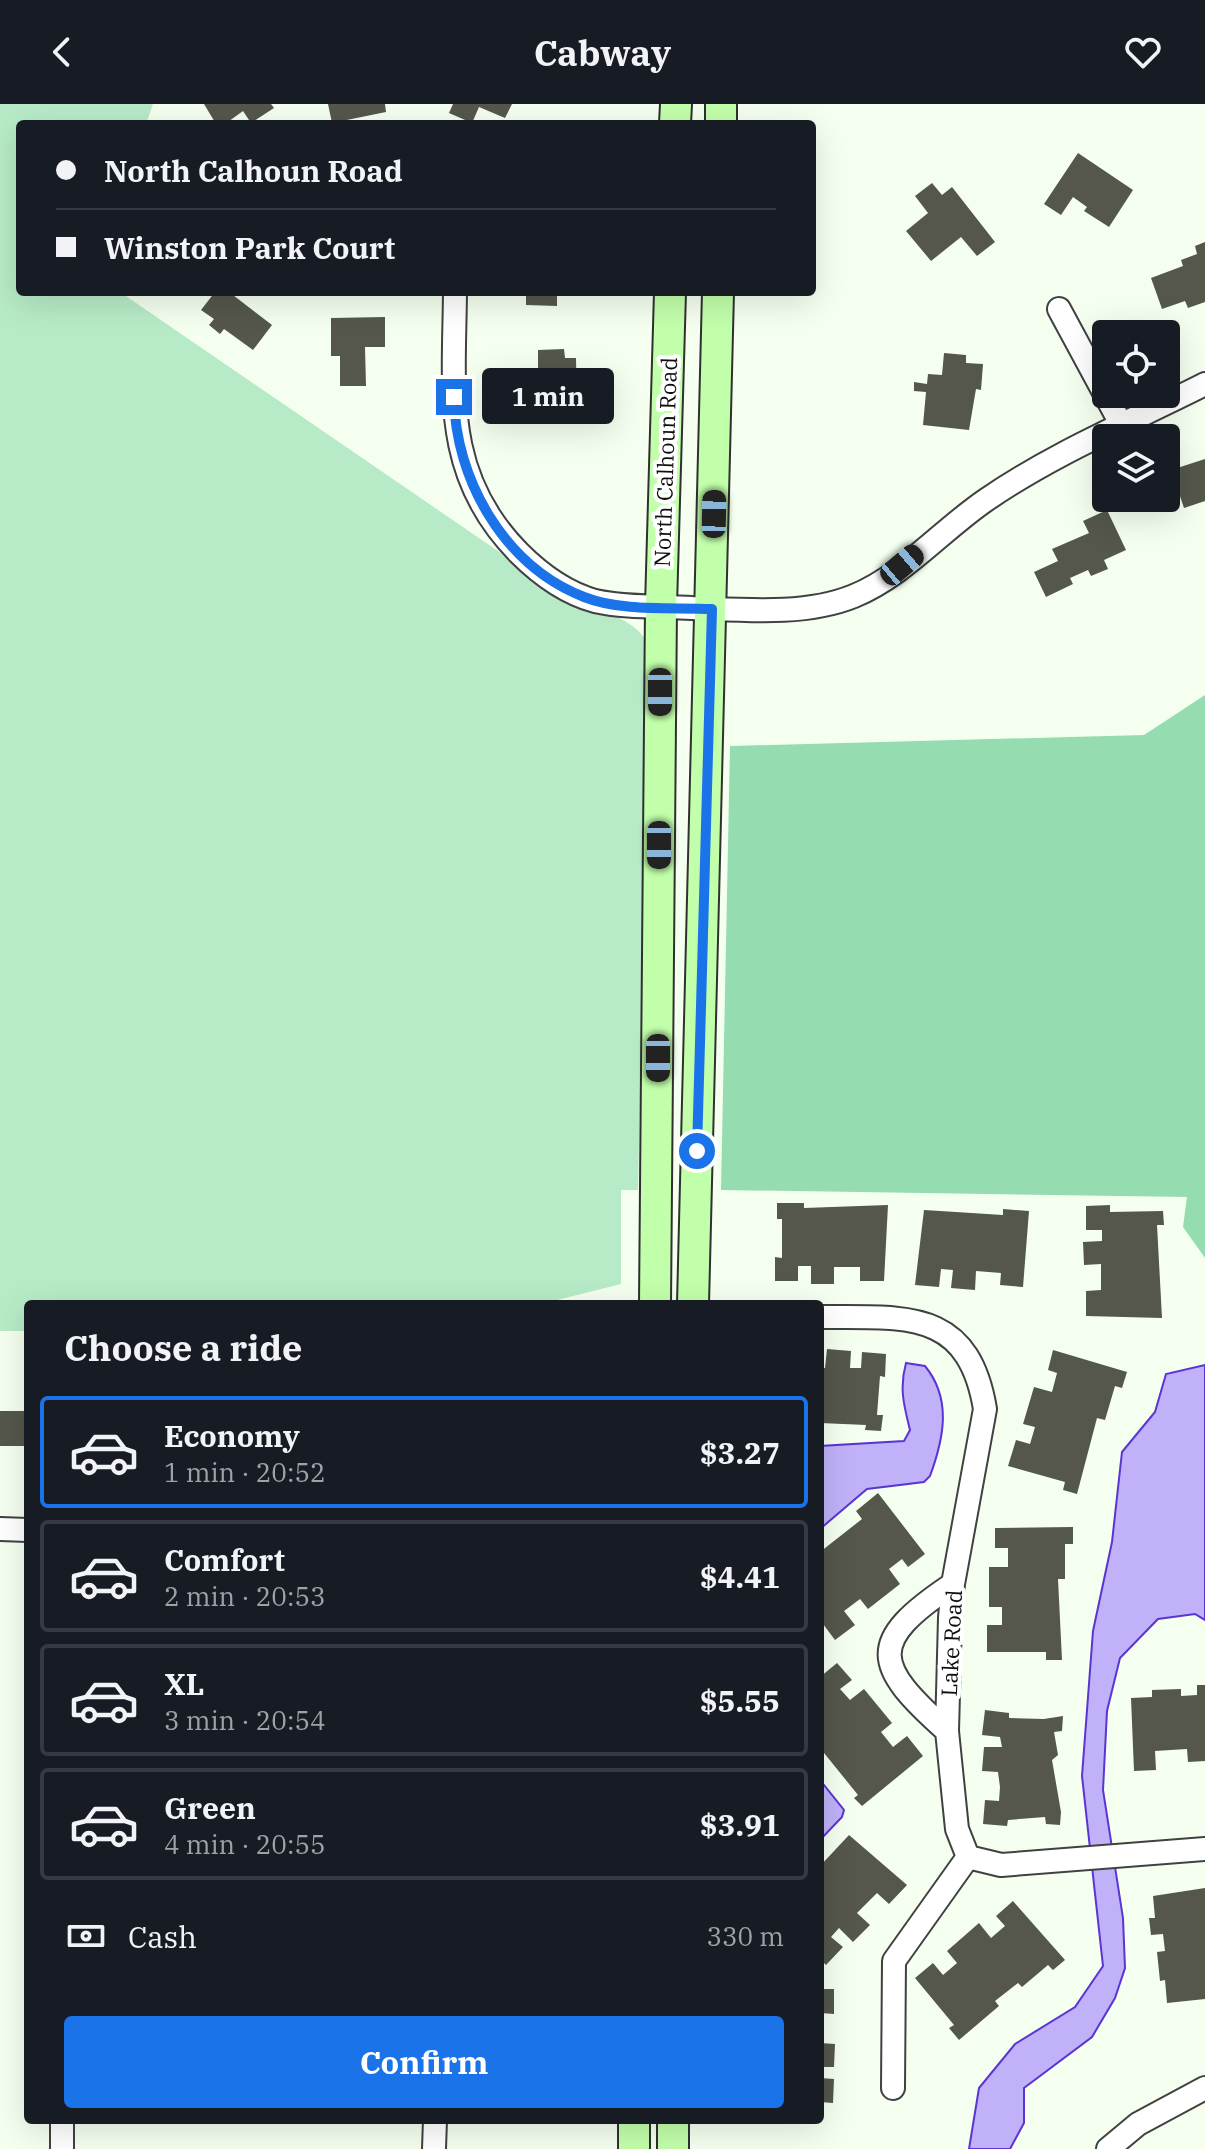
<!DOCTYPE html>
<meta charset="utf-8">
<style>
:root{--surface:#171b24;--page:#20242c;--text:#f1f3f6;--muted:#9ea1a6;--line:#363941;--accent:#1a73e8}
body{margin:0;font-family:"IBM Plex Serif",serif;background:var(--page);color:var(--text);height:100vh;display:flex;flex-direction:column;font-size:30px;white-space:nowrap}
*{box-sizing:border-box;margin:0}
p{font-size:26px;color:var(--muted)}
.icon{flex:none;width:44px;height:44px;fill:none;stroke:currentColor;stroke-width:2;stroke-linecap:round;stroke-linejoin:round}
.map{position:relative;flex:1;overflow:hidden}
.details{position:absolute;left:24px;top:1196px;width:800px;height:824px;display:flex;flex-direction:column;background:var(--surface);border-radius:8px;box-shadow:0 8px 32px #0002}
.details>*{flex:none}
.hud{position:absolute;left:16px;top:16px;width:800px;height:176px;border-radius:8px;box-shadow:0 8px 32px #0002;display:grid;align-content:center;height:176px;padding:0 40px;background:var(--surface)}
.buttons{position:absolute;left:1092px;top:216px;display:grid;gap:16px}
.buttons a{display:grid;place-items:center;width:88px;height:88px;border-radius:8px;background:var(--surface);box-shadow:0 8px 32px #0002;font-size:40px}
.end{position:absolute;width:36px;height:36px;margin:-18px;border:10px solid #1a73e8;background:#fff;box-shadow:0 0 0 4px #fff}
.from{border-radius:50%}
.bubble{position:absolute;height:56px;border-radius:8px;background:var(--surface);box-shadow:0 8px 32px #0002;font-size:26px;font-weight:700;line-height:56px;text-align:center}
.car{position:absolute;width:24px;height:48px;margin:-24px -12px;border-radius:10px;box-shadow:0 0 6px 2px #0007;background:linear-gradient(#222 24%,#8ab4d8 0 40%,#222 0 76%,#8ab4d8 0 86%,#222 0)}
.hud b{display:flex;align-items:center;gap:28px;height:76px;font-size:30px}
.hud b+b{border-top:2px solid var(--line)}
.hud i{width:20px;height:20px;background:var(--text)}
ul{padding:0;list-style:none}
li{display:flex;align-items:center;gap:24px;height:112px;margin:0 16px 12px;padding:0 24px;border:4px solid var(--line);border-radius:8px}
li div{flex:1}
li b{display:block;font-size:30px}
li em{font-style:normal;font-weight:700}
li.on{border-color:var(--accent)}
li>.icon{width:72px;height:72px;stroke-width:1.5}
h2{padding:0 40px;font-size:36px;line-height:96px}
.pay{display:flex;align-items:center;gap:20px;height:88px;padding:0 40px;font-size:30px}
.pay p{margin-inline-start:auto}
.action{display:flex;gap:16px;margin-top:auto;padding:16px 40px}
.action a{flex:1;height:92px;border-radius:8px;background:var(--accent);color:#fff;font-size:32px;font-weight:700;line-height:92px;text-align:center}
header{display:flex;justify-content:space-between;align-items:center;height:104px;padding:0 40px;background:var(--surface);font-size:36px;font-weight:700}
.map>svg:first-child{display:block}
.green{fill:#b7ebc7}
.forest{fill:#95ddb1}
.water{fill:#c0b1f9;stroke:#5a35d3;stroke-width:2}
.building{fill:#54574a}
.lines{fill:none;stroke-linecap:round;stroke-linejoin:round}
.street-casing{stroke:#414141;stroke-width:26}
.secondary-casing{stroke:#303030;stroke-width:34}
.street{stroke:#fff;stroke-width:22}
.secondary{stroke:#c2ffaa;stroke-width:30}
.route{stroke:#1a73e8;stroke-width:10}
.labels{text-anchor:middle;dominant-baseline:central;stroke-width:8;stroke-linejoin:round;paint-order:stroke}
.street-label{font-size:22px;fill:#0e0e0e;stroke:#fff}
</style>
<header><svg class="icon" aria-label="back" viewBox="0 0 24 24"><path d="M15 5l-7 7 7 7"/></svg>Cabway<svg class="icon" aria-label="heart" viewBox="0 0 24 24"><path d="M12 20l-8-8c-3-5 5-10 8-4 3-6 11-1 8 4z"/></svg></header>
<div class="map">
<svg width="1205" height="2045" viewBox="0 0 1205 2045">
<rect width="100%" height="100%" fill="#f5ffef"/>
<path class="green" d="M0,0h153l-7,20h-126v168h100l445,305c28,13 74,19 85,52l-12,541h-17v94l-80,20h-513v27h-28z"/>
<path class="forest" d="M1205,591v563l-22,-31 4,-30 -466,-7 9,-444 414,-11z"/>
<path class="water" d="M906,1259l19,3c27,33 19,72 5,110l-6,6 -57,7 -47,40v-83l84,-5 6,-11c-6,-24 -11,-42 -4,-67z
M1205,1261v255l-10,-6 -37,5 -38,39 -13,53 -4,79 20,128 2,50 -10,30 -23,39 -68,51v35l-14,26h-41l10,-61 36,-44 60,-37 28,-41 -21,-190 11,-145 19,-89 10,-90 33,-40 11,-38z
M820,1676l24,30 -2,7 -22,23z"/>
<path class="building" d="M204,0h67l3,4 -23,15 -8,-12 -18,13h-9z
M328,0h57l1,8 -54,11z
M453,0h59l-7,14 -26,-11 -7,16 -23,-10z
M1078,49l55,37 -24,37 -25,-16 3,-4 -14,-10 -12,18 -17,-11z
M932,79l10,12 10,-8 43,55 -18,14 -16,-19 -30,24 -25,-30 22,-18 -13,-17z
M1205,138v60l-17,6 -3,-7 -23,8 -11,-31 32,-12 -2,-6 16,-6 -2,-8z
M215,188h14l43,33 -19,25 -29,-21 -4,5 -11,-9 5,-6 -13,-9z
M526,188h31v14l-31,-1z
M385,213v30h-20l1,39h-26v-30h-9v-38z
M564,245l1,9h11l1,55h-57v-30h18v-33z
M944,249l22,2v8l17,1 -2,26 -5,-1 -7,41 -46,-5 3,-33 -12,-1v-9l13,2 1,-10 14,1z
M1205,355v42l-21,7 -13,-38z
M1107,406l19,40 -22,10 4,9 -17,7 -3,-6 -18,8 3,6 -27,13 -12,-25 24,-11 -6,-12 37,-16 -6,-12z
M777,1099h27v5l84,-3 -4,76h-24v-14h-26v17h-23v-18h-13v15h-23v-24l7,1v-39h-5z
M1110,1101v7l53,-1 1,14h-7l5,93 -76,-2v-25l15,-1v-26l-17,1 -1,-23 19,-1v-11h-16v-24z
M1003,1105l26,2 -6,76 -23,-2 1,-12 -25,-2 -1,19 -24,-2 2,-18 -12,-1 -2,18 -24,-2 9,-75 79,5z
M827,1245l24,2 -1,17h11l1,-16 24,2 -1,23 -5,-1 -3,39h6l-2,16 -16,-1 1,-5 -46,-2v-55h5z
M1053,1246l74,22 -5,16 -7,-2 -10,34 -8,-2 -20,76 -14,-4 2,-8 -57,-16 8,-26 14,4 5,-17 -12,-3 11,-37 18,5 5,-19 -9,-3z
M0,1307h28v35h-28z
M878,1389l47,61 -17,13 -6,-8 -13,10 11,15 -32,25 -8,-10 -16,12 11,14 -20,15 -15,-20v-68l42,-33 -6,-8z
M1073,1423v17h-8v35h-7l4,81h-16v-8h-59v-27h15v-18h-13v-40h19v-19h-13v-20z
M837,1559l15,17 -12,9 10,11 14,-11 28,34 -11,9 12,15 14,-11 16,20 -61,50 -8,-8 4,-3 -38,-47v-71z
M1197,1581h8v76l-17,1 -1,-13 -32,2 1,19 -22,1 -3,-73 21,-1v-7l29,-1v7l16,-1z
M985,1606l24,3v5l35,1 19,-3 -1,15 -8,1 4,23 -6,5 9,52 -1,13 -14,-1 -1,-7 -37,3 -1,6 -24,-2 2,-24 14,1 1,-14 -2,-15 -16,-1 2,-24h18l-2,-10 -18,-2z
M849,1731l58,50 -18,19 -12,-11 -20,20 13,12 -17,17 -14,-14 -8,9 12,10 -17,18 -6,-6v-93z
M1205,1784v111l-38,4 -2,-23 -5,1 -3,-29 8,-1 -2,-17 -12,1 -2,-17h6l-2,-22z
M1013,1797l52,59 -12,10 -5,-5 -26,22 -4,-4 -23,18 4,5 -40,34 -10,-12 5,-3 -39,-47 18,-15 10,12 14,-12 -10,-12 32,-28 12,15 14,-12 -9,-10z
M820,1885h14v25l-14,-1z
M820,1939l15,1 -1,23h-14z
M820,1974l14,1 -1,24 -13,-1z"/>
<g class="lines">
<defs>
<path id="street" d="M455,188c-1,100 -13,183 64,261 21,21 47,40 76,48 31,7 65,5 97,7 51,2 113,8 162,-12 49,-20 88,-66 132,-96 68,-47 146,-79 219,-116
M1059,205l61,113
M820,1213c84,1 148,-10 165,92l-32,175 -3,34 -3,113 10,98 11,28 33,8 204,-16
M0,1425l28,1
M947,1627c-74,-66 -81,-89 6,-147
M893,1984l1,-127 74,-104
M62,2045v-29
M434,2045l1,-29
M1108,2045l30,-25 67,-36"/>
<path id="secondary" d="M675,20l1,-20
M721,20v-20
M655,1200l6,-698 9,-314
M693,1200l25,-1012
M634,2045v-29
M673,2045v-29"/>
</defs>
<use href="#street" class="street-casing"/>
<use href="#secondary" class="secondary-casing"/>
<use href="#street" class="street"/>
<use href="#secondary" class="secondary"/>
</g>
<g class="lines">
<path class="route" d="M454,293c1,82 50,169 130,200 38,15 88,10 128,12l-15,542"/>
</g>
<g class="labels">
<g class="street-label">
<text transform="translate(665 358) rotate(-88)">North Calhoun Road</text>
<text transform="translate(951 1539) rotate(-87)">Lake Road</text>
</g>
</g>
</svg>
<div class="buttons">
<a><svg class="icon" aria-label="locate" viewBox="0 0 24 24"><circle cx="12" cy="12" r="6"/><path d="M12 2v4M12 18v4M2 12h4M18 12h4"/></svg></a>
<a><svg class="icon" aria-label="layers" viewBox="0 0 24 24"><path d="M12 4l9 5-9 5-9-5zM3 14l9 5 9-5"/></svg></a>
</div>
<i class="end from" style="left:697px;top:1047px"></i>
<i class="end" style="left:454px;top:293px"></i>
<div class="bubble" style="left:482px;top:264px;width:132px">1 min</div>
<i class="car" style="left:714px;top:410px;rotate:1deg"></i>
<i class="car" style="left:902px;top:461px;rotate:50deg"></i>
<i class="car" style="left:660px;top:588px;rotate:180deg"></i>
<i class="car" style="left:659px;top:741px;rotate:180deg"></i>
<i class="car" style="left:658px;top:954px;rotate:180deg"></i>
<div class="hud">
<b><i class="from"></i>North Calhoun Road</b>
<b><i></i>Winston Park Court</b>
</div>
<section class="details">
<h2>Choose a ride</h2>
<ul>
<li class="on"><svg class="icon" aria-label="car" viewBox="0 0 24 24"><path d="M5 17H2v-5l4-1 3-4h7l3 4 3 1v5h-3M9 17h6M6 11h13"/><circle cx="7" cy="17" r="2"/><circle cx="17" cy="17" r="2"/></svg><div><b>Economy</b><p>1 min · 20:52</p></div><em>$3.27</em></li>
<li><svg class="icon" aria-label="car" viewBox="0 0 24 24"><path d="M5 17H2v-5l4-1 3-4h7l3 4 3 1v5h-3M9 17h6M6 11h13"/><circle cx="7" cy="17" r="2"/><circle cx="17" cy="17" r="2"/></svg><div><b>Comfort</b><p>2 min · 20:53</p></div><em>$4.41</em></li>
<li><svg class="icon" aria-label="car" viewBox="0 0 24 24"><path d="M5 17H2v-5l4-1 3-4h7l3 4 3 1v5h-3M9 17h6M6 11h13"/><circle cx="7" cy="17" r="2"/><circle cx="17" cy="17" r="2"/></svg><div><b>XL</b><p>3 min · 20:54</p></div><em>$5.55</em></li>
<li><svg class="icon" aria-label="car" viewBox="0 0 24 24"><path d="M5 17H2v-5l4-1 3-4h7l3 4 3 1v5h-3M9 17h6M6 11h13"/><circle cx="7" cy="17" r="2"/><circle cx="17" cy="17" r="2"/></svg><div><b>Green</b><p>4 min · 20:55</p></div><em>$3.91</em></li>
</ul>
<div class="pay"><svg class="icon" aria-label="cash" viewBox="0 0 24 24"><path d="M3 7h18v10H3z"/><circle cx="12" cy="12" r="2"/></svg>Cash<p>330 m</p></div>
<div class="action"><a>Confirm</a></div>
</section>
</div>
